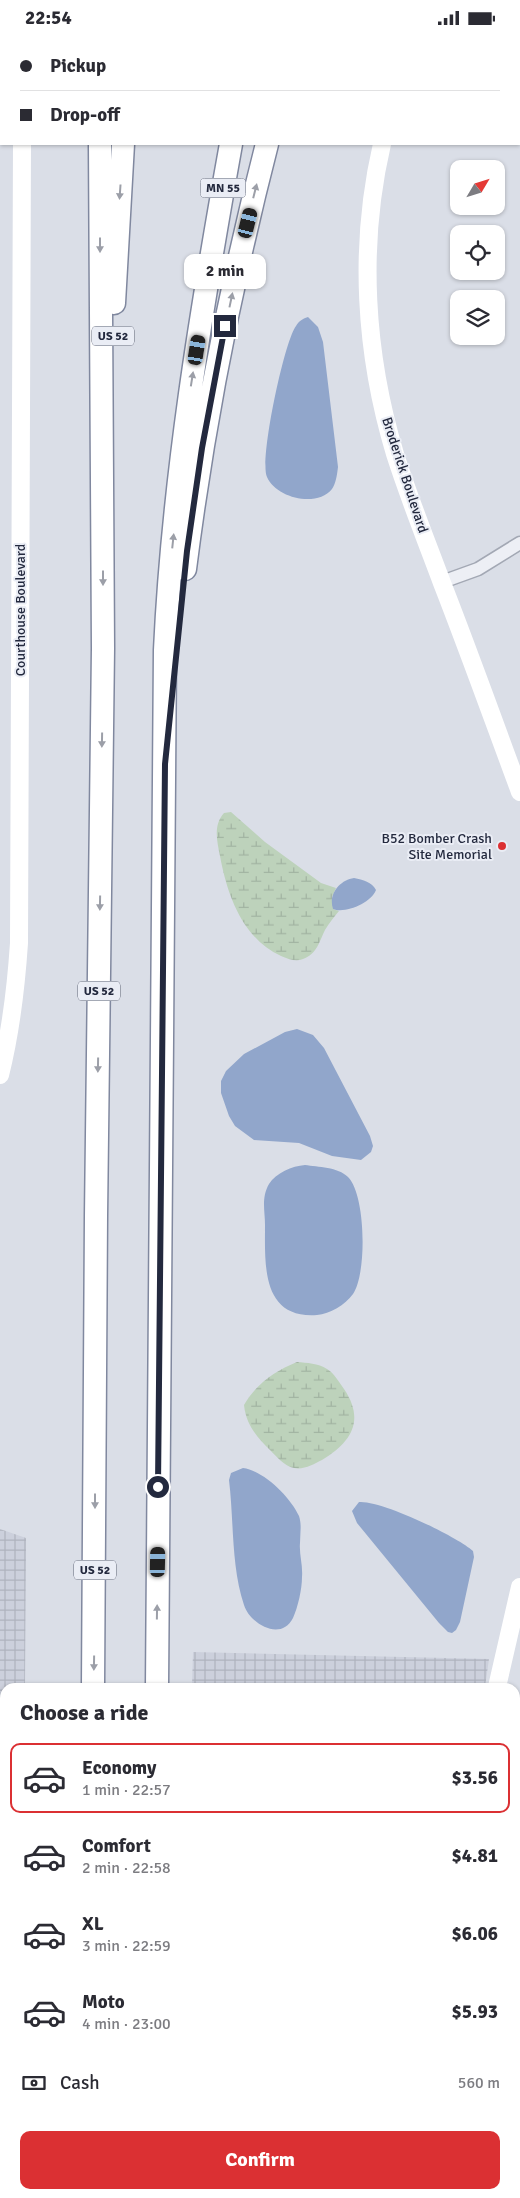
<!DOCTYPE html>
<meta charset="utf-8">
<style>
:root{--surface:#fff;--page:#f7f7f7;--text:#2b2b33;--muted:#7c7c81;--line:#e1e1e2;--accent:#db3033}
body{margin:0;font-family:Signika,sans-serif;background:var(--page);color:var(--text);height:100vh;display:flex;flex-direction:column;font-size:19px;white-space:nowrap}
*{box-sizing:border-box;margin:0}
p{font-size:16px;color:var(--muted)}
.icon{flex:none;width:28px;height:28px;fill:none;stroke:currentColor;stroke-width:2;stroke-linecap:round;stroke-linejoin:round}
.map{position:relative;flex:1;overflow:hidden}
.side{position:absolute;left:0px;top:1648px;width:520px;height:516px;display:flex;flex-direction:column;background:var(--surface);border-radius:15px 15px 0 0;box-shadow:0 1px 4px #0004}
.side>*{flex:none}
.banner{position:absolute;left:0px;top:0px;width:520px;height:110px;box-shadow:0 1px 4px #0004;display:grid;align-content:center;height:110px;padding:0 20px;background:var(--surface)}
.needle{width:32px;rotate:52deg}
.tools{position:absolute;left:450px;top:125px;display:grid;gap:10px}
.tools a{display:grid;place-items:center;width:55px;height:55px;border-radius:10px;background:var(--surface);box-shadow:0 1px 4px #0004;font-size:25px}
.end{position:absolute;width:22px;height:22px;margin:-11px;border:6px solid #23293e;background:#fff;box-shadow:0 0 0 2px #fff}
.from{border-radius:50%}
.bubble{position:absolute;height:35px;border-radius:10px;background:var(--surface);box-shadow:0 1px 4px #0004;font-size:16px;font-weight:700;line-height:35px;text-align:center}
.car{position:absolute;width:15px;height:30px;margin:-15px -8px;border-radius:6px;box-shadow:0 0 4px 1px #0007;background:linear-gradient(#222 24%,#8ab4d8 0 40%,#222 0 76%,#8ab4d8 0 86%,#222 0)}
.banner b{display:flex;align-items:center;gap:18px;height:48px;font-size:19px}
.banner b+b{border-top:1px solid var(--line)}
.banner i{width:12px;height:12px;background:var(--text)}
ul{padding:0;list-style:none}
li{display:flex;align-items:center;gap:15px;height:70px;margin:0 10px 8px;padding:0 10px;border:2px solid transparent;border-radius:10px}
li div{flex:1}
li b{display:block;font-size:19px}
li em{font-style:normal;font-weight:700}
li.on{border-color:var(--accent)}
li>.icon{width:45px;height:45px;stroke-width:1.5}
h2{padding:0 20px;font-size:22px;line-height:60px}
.pay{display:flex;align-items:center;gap:12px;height:55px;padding:0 20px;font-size:19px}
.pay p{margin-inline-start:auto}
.action{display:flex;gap:10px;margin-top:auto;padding:10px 20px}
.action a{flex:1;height:58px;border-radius:10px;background:var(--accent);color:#fff;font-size:20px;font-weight:700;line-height:58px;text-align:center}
.status{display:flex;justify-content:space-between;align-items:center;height:35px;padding:0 25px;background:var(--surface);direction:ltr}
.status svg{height:14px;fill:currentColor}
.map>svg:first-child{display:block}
.built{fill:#ccd0dc}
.industrial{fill:url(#industrial-grid)}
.green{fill:#bdd2bb}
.wetland{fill:url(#wetland-marsh)}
.water{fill:#91a6cb}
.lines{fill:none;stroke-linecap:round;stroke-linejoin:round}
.street-casing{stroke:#a3a8b4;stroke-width:15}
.highway-casing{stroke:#80889f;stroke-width:25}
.street{stroke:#edeff5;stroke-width:12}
.secondary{stroke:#fff;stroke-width:18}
.highway{stroke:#fff;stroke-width:22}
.oneway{fill:#9c9fa8}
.route{stroke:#23293e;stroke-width:6}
.poi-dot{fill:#db3033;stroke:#eaedf5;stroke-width:2}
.labels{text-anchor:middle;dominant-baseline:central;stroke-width:4;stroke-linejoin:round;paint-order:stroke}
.shield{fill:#eaedf5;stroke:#5f6475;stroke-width:1}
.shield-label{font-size:12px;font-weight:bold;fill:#23293e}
.street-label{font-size:14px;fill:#23293e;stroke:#eaedf5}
.poi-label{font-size:14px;fill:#23293e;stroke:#eaedf5;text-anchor:end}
</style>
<div class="status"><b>22:54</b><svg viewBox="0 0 49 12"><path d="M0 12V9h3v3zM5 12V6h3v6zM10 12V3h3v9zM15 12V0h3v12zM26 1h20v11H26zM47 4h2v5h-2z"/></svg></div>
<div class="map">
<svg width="520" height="2163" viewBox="0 0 520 2163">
<defs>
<pattern id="industrial-grid" width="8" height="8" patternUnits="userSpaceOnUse" patternTransform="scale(1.25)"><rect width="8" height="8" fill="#ccd0dc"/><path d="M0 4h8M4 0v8" fill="none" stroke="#afb3be"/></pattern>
<pattern id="wetland-marsh" width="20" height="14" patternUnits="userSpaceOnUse" patternTransform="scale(1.25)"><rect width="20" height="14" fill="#bdd2bb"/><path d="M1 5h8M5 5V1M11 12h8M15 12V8" fill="none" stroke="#a2b4a2"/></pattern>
</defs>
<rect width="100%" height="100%" fill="#dadee7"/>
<path class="built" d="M515,1975l5,1v114l-3,-1 -2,-41z
M515,2126l5,1v36h-337v-4h332z"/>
<path class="industrial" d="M0,1494l26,9 -1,149h-20v193l-5,-2z
M193,1617l296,7 -4,28h-293z"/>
<path class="green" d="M520,1672v60c-11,-15 -3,-43 0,-60z"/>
<path class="wetland" d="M231,777l34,30 56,41 15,5 -4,9 1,12 6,2c-5,6 -10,12 -14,19 -6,12 -8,24 -22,29 -7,3 -15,0 -22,-3 -39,-18 -54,-62 -61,-100 -3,-15 -7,-31 4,-43z
M297,1327c10,1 21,1 30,7 7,4 12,13 17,20 21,31 8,53 -22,71 -8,4 -18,10 -28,8 -10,-2 -18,-12 -24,-18 -14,-14 -24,-26 -26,-45 13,-22 31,-34 53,-43z"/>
<path class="water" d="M308,282l10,10 5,15 15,125c-1,8 -2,16 -6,22 -15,19 -56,9 -65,-12 -8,-16 17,-135 29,-151 3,-5 6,-7 12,-9z
M354,843c9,2 18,4 22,12 -5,13 -31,24 -43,19 -5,-15 7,-29 21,-31z
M297,994l16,6 11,13 46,88 3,10 -2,6 -10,8 -29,-4 -33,-13 -45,-3 -19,-14 -6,-10 -8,-23v-12l5,-10 18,-17 41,-22z
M305,1130c13,2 33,2 43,12 18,18 19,97 5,117 -8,11 -23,20 -36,21 -56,4 -52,-51 -52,-90 0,-14 -4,-27 4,-41 7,-11 23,-18 36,-19z
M243,1433c21,3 47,29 56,48 3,9 1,18 1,27 -1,11 3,22 2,34 0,12 -4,30 -9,41 -12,24 -43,6 -49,-13 -13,-39 -10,-84 -15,-125l2,-7z
M359,1467c22,-2 97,34 114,49l1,6 -14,65 -4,8 -4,3 -4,-1 -9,-9 -82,-100 -5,-12z"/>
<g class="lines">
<defs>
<path id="street" d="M442,547l36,-13 42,-26
M515,2098l5,1"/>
<path id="highway" d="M100,1v-1
M133,1v-1
M249,1v-1
M297,1v-1
M114,268l9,-159
M185,534c18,-143 46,-285 82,-425
M93,1652l3,-471 7,-568 -3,-504
M157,1652l8,-1037c8,-170 36,-339 66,-506
M87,2163v-4
M152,2163v-4"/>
</defs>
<use href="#street" class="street-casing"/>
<use href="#highway" class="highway-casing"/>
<use href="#street" class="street"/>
<path class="secondary" d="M23,1v-1
M414,1l1,-1
M382,109c-24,103 -17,210 13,310 14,44 31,86 47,129 27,69 52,139 78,209
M0,1040c11,-44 16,-87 19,-132l3,-799
M497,1652l23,-100
M468,2159v4
M496,2159v4"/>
<use href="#highway" class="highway"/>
</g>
<defs><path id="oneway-solid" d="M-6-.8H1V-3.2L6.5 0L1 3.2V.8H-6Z" transform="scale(1.25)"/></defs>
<g class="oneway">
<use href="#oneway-solid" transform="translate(255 156) rotate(-76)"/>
<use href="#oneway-solid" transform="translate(120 157) rotate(94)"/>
<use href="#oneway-solid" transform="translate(100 210) rotate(90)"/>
<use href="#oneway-solid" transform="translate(231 265) rotate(-78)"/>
<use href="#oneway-solid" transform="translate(192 344) rotate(-81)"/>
<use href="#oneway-solid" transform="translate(173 506) rotate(-84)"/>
<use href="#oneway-solid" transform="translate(103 543) rotate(90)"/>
<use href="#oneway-solid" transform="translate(102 705) rotate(91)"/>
<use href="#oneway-solid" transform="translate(100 868) rotate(91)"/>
<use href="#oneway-solid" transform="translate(98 1030) rotate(91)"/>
<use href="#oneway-solid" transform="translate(95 1466) rotate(90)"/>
<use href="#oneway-solid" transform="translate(157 1577) rotate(-89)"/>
<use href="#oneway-solid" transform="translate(94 1628) rotate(91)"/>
</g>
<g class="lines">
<path class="route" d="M158,1452l7,-723 22,-213 15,-103 23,-122"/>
</g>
<circle class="poi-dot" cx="502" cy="811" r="5"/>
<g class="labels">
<g class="shield">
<rect x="200.5" y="143.5" width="45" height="19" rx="4"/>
<rect x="92" y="291.5" width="42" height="19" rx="4"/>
<rect x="78" y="946.5" width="42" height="19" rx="4"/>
<rect x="74" y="1525.5" width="42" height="19" rx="4"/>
</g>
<g class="shield-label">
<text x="223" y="153">MN 55</text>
<text x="113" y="301">US 52</text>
<text x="99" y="956">US 52</text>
<text x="95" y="1535">US 52</text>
</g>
<g class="street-label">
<text transform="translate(405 440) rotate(72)">Broderick Boulevard</text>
<text transform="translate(20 575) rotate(-90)">Courthouse Boulevard</text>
</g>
<g class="poi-label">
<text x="492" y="803">B52 Bomber Crash<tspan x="492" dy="16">Site Memorial</tspan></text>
</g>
</g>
</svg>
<div class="tools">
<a><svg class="needle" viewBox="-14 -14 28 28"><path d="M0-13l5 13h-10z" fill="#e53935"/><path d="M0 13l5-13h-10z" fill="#7c7c81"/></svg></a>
<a><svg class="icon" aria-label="locate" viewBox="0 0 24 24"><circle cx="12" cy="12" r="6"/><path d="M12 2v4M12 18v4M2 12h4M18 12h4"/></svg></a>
<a><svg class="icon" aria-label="layers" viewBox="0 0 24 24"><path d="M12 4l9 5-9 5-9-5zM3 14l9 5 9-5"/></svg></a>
</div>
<i class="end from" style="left:158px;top:1452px"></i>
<i class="end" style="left:225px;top:291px"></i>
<div class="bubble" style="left:184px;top:219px;width:82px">2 min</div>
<i class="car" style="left:248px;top:188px;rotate:14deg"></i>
<i class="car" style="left:197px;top:315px;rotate:9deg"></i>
<i class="car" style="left:158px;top:1527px;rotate:1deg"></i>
<div class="banner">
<b><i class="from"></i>Pickup</b>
<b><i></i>Drop-off</b>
</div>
<section class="side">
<h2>Choose a ride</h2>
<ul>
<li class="on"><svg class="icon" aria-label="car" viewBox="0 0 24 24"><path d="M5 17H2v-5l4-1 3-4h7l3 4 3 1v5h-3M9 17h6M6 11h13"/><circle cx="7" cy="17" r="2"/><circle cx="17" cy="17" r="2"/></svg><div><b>Economy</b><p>1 min · 22:57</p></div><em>$3.56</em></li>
<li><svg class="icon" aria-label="car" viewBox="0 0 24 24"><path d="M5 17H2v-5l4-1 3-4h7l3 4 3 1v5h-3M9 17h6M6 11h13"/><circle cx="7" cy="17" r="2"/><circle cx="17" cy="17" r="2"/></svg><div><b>Comfort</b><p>2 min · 22:58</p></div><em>$4.81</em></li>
<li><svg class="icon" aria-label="car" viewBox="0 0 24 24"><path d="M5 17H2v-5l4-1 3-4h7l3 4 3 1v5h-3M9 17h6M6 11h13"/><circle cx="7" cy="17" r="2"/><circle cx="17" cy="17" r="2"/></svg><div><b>XL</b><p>3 min · 22:59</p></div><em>$6.06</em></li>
<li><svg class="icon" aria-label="car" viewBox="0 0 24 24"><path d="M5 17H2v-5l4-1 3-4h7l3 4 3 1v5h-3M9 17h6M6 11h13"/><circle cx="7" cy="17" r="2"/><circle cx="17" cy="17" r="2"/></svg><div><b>Moto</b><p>4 min · 23:00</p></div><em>$5.93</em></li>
</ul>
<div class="pay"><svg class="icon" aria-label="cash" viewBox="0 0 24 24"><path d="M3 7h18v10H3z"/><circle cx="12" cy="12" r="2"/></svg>Cash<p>560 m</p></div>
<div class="action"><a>Confirm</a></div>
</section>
</div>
